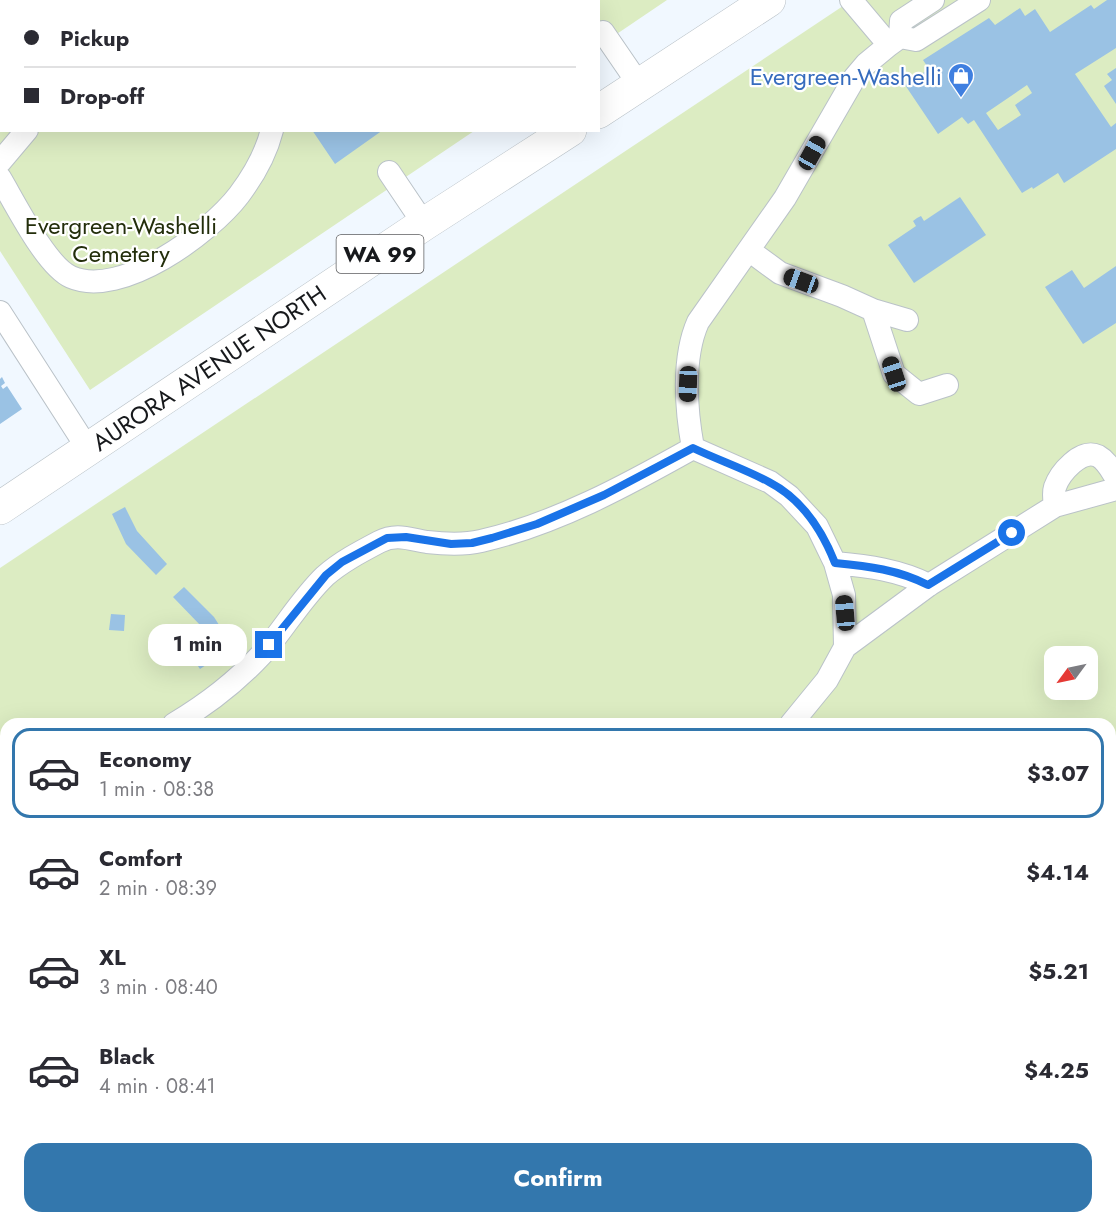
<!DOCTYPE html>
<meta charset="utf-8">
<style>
:root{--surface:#fff;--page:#f7f7f7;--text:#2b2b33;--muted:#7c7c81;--line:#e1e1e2;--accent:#3377ad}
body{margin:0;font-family:Jost,sans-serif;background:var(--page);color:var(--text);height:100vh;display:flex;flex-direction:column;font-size:22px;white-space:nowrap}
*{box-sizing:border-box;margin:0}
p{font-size:20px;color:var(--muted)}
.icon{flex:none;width:33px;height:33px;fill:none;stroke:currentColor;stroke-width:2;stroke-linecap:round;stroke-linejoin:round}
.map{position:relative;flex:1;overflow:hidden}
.details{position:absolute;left:0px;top:718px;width:1116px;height:506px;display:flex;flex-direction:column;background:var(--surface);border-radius:18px 18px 0 0;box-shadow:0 6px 24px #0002}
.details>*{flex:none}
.guide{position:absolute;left:0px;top:0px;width:600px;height:132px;box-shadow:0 6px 24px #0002;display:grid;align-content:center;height:132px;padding:0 24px;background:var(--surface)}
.needle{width:39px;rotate:237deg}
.fabs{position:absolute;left:1044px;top:646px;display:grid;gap:12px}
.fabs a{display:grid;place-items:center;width:54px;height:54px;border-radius:12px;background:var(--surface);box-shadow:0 6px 24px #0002;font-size:30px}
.end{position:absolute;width:27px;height:27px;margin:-14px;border:8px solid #1a73e8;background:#fff;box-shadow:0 0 0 3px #fff}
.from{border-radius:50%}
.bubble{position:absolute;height:42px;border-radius:18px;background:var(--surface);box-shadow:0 6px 24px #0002;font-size:20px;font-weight:700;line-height:42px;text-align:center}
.car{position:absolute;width:18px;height:36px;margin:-18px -9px;border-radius:8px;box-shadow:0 0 4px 2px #0007;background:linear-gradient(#222 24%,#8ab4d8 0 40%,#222 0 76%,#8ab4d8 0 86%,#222 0)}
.guide b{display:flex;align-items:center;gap:21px;height:57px;font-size:22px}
.guide b+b{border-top:2px solid var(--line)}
.guide i{width:15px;height:15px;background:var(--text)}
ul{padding:10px 0 0;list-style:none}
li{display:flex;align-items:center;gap:18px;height:90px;margin:0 12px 9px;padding:0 12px;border:3px solid transparent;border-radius:18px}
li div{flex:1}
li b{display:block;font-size:22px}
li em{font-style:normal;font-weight:700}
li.active{border-color:var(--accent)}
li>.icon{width:54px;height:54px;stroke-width:1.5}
.primary-button{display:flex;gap:12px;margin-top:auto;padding:12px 24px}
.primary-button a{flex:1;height:69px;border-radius:18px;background:var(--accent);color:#fff;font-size:24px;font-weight:700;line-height:69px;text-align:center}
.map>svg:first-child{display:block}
.green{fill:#dcecc2;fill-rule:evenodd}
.building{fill:#9ac2e4;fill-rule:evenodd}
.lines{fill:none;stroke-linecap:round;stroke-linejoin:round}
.minor-casing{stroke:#bac2c8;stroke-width:24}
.highway-casing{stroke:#bac2c8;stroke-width:34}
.minor{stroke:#fff;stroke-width:22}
.highway{stroke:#fff;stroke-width:33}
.route{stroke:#1a73e8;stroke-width:8}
.labels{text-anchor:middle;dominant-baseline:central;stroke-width:4.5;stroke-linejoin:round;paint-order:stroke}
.shield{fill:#fff;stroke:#5d5e60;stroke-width:1.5}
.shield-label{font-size:22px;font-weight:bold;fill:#17191c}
.shop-label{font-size:24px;fill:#366cbe;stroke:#fff;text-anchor:end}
.park-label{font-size:24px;fill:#232e0b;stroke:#fff}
.street-label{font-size:24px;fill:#17191c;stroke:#fff}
</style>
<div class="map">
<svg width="1116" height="1223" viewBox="0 0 1116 1223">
<rect width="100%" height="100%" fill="#f1f8ff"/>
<path class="green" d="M0,0h667l-68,46 -1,-44h-596v128l472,1 -384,259 -90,-139z
M852,0h264v1110l-6,2v-388h-1104v494h752l-12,5h-746v-655zM1054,657h34v33h-34z"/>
<path class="building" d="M1107,0h9v48l-41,26 36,53 5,-4v26l-52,34 -6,-10 -25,16 -1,-2 -10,6 -48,-73 -6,4 -6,-7 -24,17 -33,-49 24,-16 -6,-9 66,-42 6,7 25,-17 5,8 10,-7 15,23 41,-27 3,4zM1027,85l5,8 -17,12 6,10 -23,15 -12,-17z
M1116,68v36l-12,-18 8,-6 -5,-6z
M312,130h71l-48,34z
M960,197l26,38 -72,48 -26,-38 28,-19 -3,-5 4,-3 4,-2 3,5z
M1116,266v57l-33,21 -38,-57 27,-17 12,18z
M2,377l3,6 -4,3 2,3 4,-3 15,23 -22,15v-45z
M125,507l12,24 30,33 -11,11 -30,-31 -14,-30z
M184,587l30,30 19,30 -33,22 -11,-16 21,-15 -9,-12 -28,-29z
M111,614l14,1 -1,16 -15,-1z
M1110,1196l6,9v18h-38l-4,-5h36z
M815,1218h35l3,5h-35z
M861,1218h30l2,3 6,-3 3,5h-40z
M926,1218h40l-8,5h-29z"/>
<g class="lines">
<defs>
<path id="minor" d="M246,0l1,2
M205,2l4,-2
M603,32l37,54
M900,37l1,-16 32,-21
M889,45l11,-8 16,3 63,-40
M0,162l27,-32
M389,172l35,52
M0,178c15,25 46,88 71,99 50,22 139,-44 168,-82 15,-20 27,-41 33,-65
M750,251l30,22 62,23 31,14 34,10
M873,310l21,64 25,20 28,-9
M0,312l88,137
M693,448c-7,-38 -11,-90 5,-126l87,-124 70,-121 11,-13 23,-19 -38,-45
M693,448l77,34 19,14 28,30 18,37 9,32 1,52 -18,33 -36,44
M1055,506c-1,-7 -2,-13 0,-19 5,-14 26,-39 43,-31 9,5 13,14 18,22
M835,563c33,3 64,7 94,22
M845,647l84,-62 126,-79 61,-17
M174,724c32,-19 63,-43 88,-70 22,-25 39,-55 63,-78 16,-14 35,-24 54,-34 17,-9 30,-3 48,0 18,2 37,3 54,-1 75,-17 146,-56 212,-93
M0,816l6,-3
M1110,878h6
M0,1075l6,-2
M108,1223l9,-5"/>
<path id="highway" d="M598,112l171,-112
M0,508l424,-284 146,-94"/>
</defs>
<use href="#minor" class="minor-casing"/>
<use href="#highway" class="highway-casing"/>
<use href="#minor" class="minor"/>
<use href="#highway" class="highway"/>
</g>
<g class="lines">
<path class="route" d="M269,645l57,-70 16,-13 45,-24 19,-1 45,7 21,-1 20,-5 45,-14 67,-29 89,-47c25,12 52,21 76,34 33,17 53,48 66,81 33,3 64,7 93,22l84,-52"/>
</g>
<defs>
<symbol id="shop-pin" viewBox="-11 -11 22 30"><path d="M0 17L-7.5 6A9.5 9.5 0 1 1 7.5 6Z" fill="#3f7fe0" stroke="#fff"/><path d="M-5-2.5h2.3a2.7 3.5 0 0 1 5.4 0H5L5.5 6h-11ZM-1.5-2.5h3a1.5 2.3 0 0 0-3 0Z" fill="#fff"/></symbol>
</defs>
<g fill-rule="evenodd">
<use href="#shop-pin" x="946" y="61" width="30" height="40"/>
</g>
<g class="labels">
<rect class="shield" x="336.5" y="235" width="87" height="38" rx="4.5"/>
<g class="shield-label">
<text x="380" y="254">WA 99</text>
</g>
<g class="shop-label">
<text x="942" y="76">Evergreen-Washelli</text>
</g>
<g class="park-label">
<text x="121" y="225">Evergreen-Washelli<tspan x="121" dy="28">Cemetery</tspan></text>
</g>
<g class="street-label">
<text transform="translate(209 368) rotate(-34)">AURORA AVENUE NORTH</text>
</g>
</g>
</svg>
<div class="fabs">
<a><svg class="needle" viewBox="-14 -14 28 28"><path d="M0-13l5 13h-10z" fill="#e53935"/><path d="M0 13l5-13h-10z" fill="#7c7c81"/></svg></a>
</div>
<i class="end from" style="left:1012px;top:533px"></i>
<i class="end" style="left:269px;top:645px"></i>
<div class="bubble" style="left:148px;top:624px;width:99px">1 min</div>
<i class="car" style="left:812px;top:153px;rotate:29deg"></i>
<i class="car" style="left:801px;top:281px;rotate:290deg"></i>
<i class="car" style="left:894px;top:374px;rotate:342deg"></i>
<i class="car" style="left:688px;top:384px;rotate:182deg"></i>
<i class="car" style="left:845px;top:613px;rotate:355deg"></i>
<div class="guide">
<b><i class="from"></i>Pickup</b>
<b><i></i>Drop-off</b>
</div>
<section class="details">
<ul>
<li class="active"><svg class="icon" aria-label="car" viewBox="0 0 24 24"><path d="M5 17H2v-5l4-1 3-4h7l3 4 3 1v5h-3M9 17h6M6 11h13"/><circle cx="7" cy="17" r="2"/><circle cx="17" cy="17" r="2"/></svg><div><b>Economy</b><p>1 min · 08:38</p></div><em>$3.07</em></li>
<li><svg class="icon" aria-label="car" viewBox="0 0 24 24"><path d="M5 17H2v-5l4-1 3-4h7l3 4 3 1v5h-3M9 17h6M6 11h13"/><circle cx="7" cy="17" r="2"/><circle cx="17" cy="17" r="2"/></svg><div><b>Comfort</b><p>2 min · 08:39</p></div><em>$4.14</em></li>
<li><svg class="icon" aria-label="car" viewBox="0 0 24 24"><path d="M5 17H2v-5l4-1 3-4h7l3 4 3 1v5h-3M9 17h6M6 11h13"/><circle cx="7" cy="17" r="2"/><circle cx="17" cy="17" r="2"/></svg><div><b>XL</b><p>3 min · 08:40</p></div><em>$5.21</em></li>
<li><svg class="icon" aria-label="car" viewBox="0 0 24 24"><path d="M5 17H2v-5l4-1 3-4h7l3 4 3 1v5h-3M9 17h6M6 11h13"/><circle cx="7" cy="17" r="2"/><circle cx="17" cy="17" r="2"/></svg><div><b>Black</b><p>4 min · 08:41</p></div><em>$4.25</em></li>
</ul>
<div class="primary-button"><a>Confirm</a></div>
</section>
</div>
